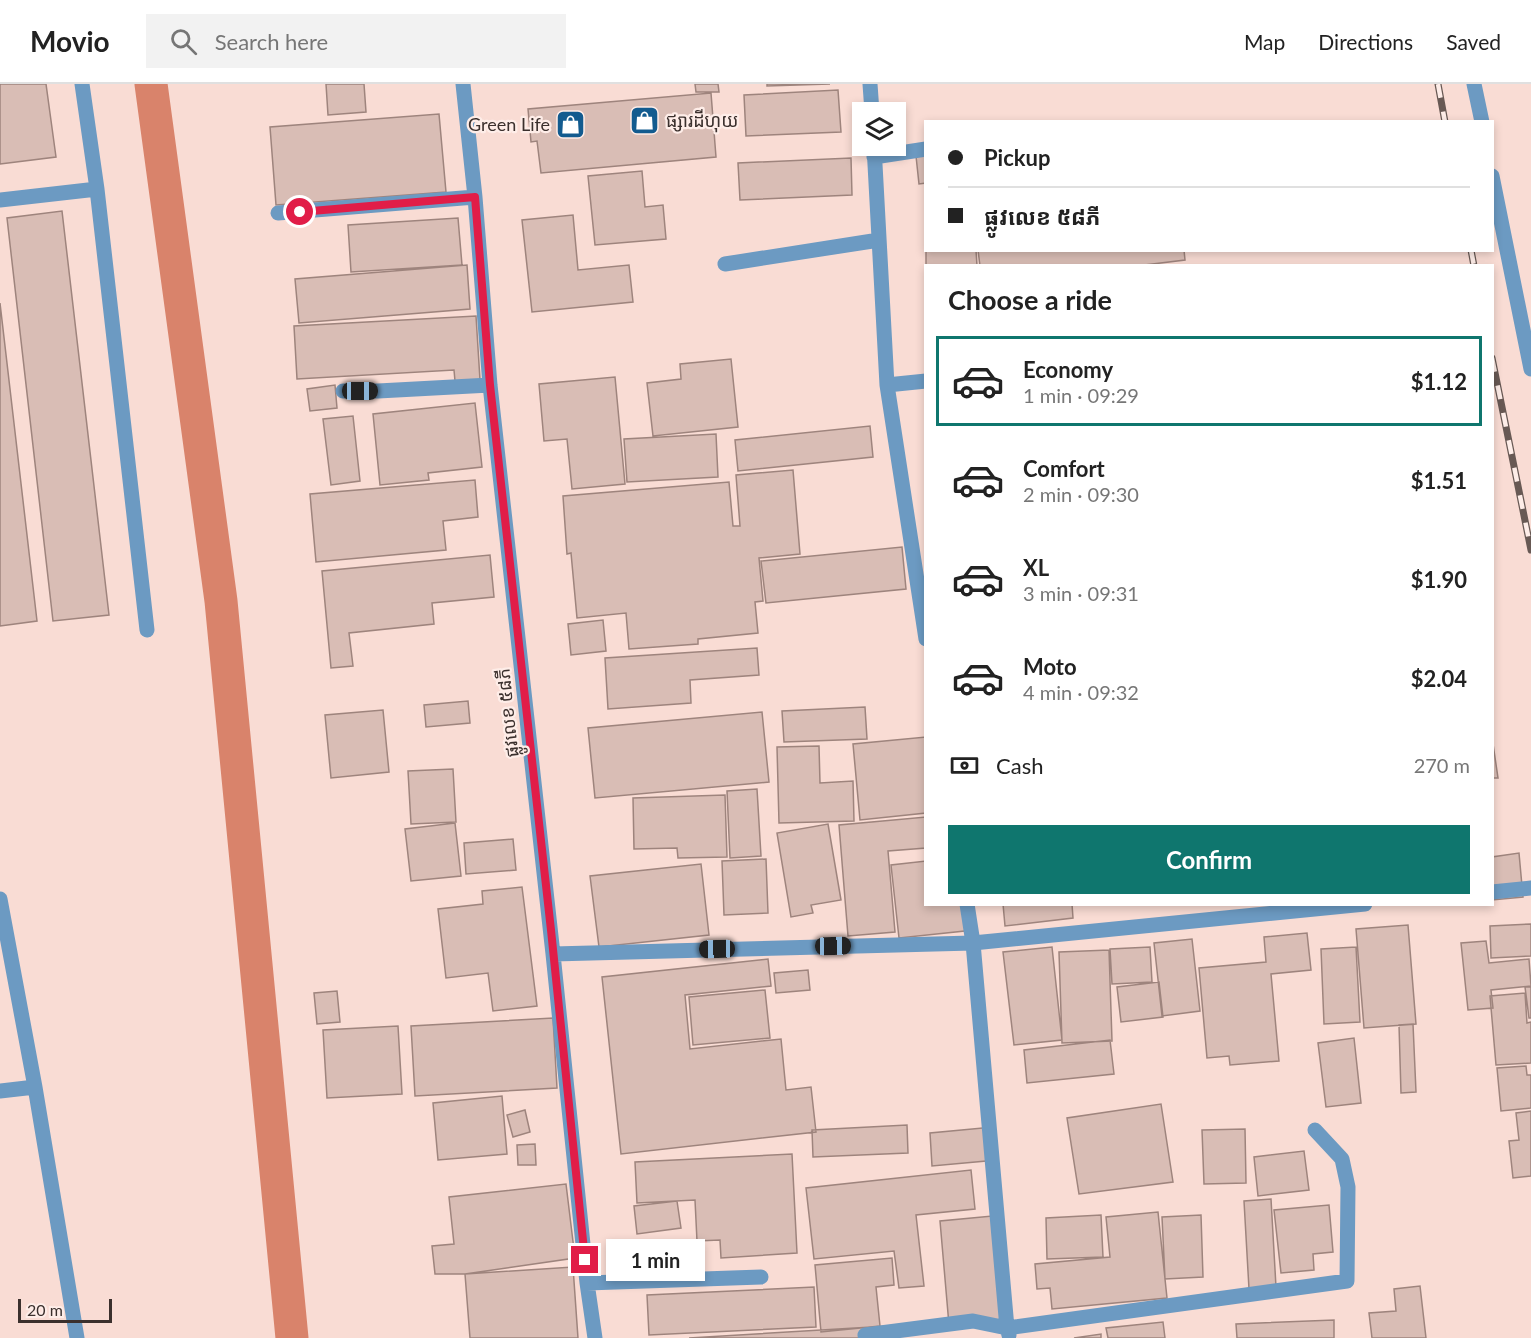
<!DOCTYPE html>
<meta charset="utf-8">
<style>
:root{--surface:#fff;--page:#f2f2f2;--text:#222;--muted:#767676;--line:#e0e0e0;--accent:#0f766e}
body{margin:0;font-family:Lato,"Noto Sans Khmer",sans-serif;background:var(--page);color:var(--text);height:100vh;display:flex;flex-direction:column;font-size:22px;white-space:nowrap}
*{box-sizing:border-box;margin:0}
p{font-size:20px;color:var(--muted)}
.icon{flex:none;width:33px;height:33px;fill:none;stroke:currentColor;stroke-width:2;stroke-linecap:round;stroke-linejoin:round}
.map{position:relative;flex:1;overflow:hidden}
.side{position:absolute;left:924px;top:180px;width:570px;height:642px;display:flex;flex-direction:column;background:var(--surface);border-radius:0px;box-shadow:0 3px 9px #0003}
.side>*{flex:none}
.hud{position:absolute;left:924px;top:36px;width:570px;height:132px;border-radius:0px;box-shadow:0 3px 9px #0003;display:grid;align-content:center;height:132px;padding:0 24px;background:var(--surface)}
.buttons{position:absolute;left:852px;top:18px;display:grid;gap:12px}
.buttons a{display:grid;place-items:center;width:54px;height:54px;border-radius:0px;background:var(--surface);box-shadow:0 3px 9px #0003;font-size:30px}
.scale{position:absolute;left:18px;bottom:15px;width:94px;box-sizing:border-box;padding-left:6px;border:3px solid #3b302d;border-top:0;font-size:16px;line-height:21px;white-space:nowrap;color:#3b302d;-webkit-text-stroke:4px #feede8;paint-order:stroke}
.end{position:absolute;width:27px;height:27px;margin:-14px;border:8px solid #e11d48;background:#fff;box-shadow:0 0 0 3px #fff}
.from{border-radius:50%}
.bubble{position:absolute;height:42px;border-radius:0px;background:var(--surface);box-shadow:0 3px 9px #0003;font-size:20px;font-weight:700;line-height:42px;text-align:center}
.car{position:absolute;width:18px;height:36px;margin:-18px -9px;border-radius:8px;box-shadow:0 0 4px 2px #0007;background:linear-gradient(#222 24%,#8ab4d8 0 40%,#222 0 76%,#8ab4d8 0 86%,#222 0)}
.hud b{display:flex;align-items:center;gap:21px;height:57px;font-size:22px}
.hud b+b{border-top:2px solid var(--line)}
.hud i{width:15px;height:15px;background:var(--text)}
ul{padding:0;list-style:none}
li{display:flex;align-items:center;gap:18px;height:90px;margin:0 12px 9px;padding:0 12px;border:3px solid transparent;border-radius:0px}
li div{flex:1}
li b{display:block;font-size:22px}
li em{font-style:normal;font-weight:700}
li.selected{border-color:var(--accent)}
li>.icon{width:54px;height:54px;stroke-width:1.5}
h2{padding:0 24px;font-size:27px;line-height:72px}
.pay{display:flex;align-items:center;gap:15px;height:66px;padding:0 24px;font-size:22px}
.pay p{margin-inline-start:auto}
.cta{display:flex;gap:12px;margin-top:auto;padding:12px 24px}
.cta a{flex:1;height:69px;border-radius:0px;background:var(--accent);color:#fff;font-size:24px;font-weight:700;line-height:69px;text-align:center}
header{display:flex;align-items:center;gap:36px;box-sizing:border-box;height:84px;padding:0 30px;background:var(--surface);border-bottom:2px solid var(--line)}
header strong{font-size:28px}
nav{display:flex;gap:33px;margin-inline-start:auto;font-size:21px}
.search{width:420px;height:54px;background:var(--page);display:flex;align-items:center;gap:15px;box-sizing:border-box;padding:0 21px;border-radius:0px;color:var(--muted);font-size:22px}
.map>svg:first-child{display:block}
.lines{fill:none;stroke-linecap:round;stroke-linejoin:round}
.canal{stroke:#d9836b;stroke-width:33}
.building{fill:#d9bdb5;stroke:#9e847d;stroke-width:1.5}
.minor{stroke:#6c9ac2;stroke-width:15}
.rail-casing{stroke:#685954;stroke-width:7}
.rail{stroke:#feede8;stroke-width:4.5;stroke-dasharray:14;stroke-linecap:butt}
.route{stroke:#e11d48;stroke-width:8}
.labels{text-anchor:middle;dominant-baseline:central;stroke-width:4.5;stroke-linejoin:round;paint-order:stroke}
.poi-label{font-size:18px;fill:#3b302d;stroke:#feede8;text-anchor:start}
.street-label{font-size:18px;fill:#3b302d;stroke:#feede8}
</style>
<header>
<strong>Movio</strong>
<div class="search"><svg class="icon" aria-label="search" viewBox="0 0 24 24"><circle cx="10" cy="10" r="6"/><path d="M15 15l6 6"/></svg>Search here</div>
<nav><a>Map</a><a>Directions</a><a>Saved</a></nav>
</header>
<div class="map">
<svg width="1531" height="1254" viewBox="0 0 1531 1254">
<rect width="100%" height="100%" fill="#f9dcd4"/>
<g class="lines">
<path class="canal" d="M151,0l70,517 71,737"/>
</g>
<path class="building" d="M0,0h46l10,73 -56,7z
M326,0h38l2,28 -38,3z
M695,0h23l1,8h-23z
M767,0h63l-63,2z
M838,6l3,42 -95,4 -2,-41z
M711,9l5,64 -175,16 -4,-32 -6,1 -3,-33z
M439,30l7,78 -170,13 -6,-78z
M926,71v28l-7,1 -3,-28z
M851,74l1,37 -112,5 -2,-37z
M642,87l3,36 18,-2 3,34 -71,6 -7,-69z
M62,127l47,404 -56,6 -46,-403z
M573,131l5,55 51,-5 4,37 -101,10 -10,-92z
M458,134l4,47 -111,7 -3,-47z
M926,166h50l1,16h-51z
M978,166h206l1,10 -49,6h-156z
M467,181l3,44 -171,14 -4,-44z
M0,219l37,318 -37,5z
M476,232l4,64 -25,1 -1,-11 -157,9 -3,-53z
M731,275l7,68 -85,9 -6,-53 34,-4 -1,-15z
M615,293l10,107 -53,5 -5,-50 -23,2 -5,-57z
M335,301l2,23 -27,3 -3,-22z
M475,319l7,64 -54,6 1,7 -49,5 -7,-71z
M353,332l7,65 -29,4 -8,-66z
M870,342l3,31 -135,14 -3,-31z
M716,350l2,43 -91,5 -3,-43z
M793,386l7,84 -41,4 4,43 -8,1 3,31 -60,6v5l-69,5 -3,-36 -49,5 -6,-65 -4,1 -4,-58 166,-14 4,44h7l-4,-51z
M475,396l3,37 -35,4 3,29 -130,12 -6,-68z
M902,463l4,42 -140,14 -5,-42z
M490,471l4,42 -62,6 2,21 -85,9 4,33 -22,2 -9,-97z
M603,536l3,31 -35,4 -3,-31z
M757,564l2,27 -69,5 1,23 -83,6 -3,-51z
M468,617l2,22 -44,4 -2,-22z
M865,623l2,32 -83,3 -2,-31z
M383,626l6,62 -58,6 -6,-63z
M762,628l7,70 -174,16 -7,-70z
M926,653v76l-66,7 -7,-76z
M1492,653l6,41h-6z
M819,662l1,37 33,-2 1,40 -75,2 -2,-76z
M453,685l3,53 -45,2 -3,-53z
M757,705l4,67 -31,2 -3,-67z
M725,711l2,62 -49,1 -1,-10 -43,1 -1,-51z
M926,733v31l-38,3 7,81 -47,4 -9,-111z
M455,739l6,53 -50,5 -6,-52z
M828,740l13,76 -30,5 2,8 -22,4 -14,-84z
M513,755l3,31 -50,4 -2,-31z
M1519,769l4,44 -31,3v-43z
M766,775l2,54 -44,2 -2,-54z
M926,777v43h45l3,26 -75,8 -8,-73z
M701,780l8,71 -110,12 -9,-71z
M522,803l15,119 -44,5 -5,-38 -42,5 -8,-69 45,-5 -1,-13z
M1003,820h69l1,14 -68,8z
M1531,840v32l-40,2 -1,-32z
M1408,841l8,99 -52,4 -8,-99z
M1307,849l4,37 -40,4 8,87 -49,4 -1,-9 -22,2 -8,-90 67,-6 -2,-25z
M1192,855l8,72 -38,5 -8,-73z
M1486,857l3,22 40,-4 2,27 -40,4 2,18 -25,2 -7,-67z
M1052,863l10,93 -48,5 -11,-93z
M1150,863l2,35 -40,2 -2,-35z
M1356,863l4,75 -36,2 -3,-75z
M1109,866l3,91 -50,2 -3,-91z
M768,875l3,27 -86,9 5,54 91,-10 5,51 25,-3 5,45 -195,22 -19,-177z
M808,886l2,20 -34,3 -2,-20z
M1159,898l4,35 -42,5 -4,-35z
M1525,903h6v31h-2z
M765,906l5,48 -77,7 -4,-48z
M337,907l3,31 -23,2 -3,-31z
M1525,909l2,30 4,-1v41l-35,2 -6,-69z
M553,934l4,70 -142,8 -4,-70z
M1413,940l3,68 -15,1 -2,-68z
M398,942l4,68 -75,4 -4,-68z
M1354,954l7,65 -35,4 -8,-64z
M1110,956l4,34 -87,9 -3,-33z
M1526,982l1,9h4v33l-30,3 -4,-43z
M502,1012l5,58 -69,6 -5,-57z
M1161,1020l12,78 -94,12 -12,-76z
M525,1026l5,22 -17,5 -6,-22z
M1531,1027v65l-18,2 -4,-37 10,-1 -3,-27z
M907,1041l1,28 -95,4 -1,-27z
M993,1043l4,33 -65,6 -2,-33z
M1245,1045l1,54 -42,1 -2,-54z
M535,1060l1,21h-18l-1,-20z
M1304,1067l5,39 -51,6 -4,-39z
M792,1070l5,99 -76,5 -1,-18 -23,1 -2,-41 -58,3 -2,-41z
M971,1086l4,39 -59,6 8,71 -25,2 -5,-37 -80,8 -8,-71z
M566,1100l9,74 -110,16h-30l-3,-28 22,-2 -5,-47z
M1271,1115l5,88 -27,2 -5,-88z
M677,1117l4,27 -44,6 -3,-28z
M1329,1121l4,47 -20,2 1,16 -33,3 -7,-63z
M1158,1128l9,86 -115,11 -2,-21 -13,1 -2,-25 75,-7 -4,-40z
M1003,1131l9,104 -63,6 -9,-104z
M1101,1131l2,42 -56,2 -1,-41z
M1201,1131l2,62 -38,2 -3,-62z
M892,1174l2,27 -18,2 4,39 -59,6 -6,-67z
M573,1183l5,71h-108l-5,-64z
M1420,1202l6,52h-54l-3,-25 27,-2 -2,-22z
M814,1203l2,40 -167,8 -2,-40z
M1334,1236v18h-97l-1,-14z
M1163,1238l2,16h-57l-2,-10z
M888,1242l1,12h-200z
M1101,1250v4h-27z"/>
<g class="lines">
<path class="minor" d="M82,0l15,105 50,441
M463,0l12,113 15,188 63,569 34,329 8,55
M870,0l2,28
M1474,0l8,38
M874,62l13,239 39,254
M874,73l52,-8
M1492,92l39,193
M0,116l97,-11
M278,129l197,-16
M725,180l154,-24
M887,301l39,-4
M343,307h35l112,-6
M1492,808l39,-4
M0,815l35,188 42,251
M967,820l6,39 34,385 2,7
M553,870l420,-11 392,-39
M0,1007l35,-4
M587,1199l174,-6
M865,1251l108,-14 34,7 340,-47 1,-94 -6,-28 -27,-29"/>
<defs>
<path id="rail" d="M1438,0l7,38
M1471,166l3,16
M1492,274l39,192"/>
</defs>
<use href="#rail" class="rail-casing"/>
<use href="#rail" class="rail"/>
</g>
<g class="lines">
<path class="route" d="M300,128l175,-15 15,188 61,545 34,330"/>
</g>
<defs>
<symbol id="shop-square" viewBox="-11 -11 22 22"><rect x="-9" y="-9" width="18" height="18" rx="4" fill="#125b8f" stroke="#feede8"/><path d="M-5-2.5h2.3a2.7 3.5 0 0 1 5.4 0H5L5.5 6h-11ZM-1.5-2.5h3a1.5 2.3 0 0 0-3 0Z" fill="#fff"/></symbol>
</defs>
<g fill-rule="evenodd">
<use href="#shop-square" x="628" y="20" width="33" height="33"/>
<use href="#shop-square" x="554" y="24" width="33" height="33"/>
</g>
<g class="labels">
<g class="poi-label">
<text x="666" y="36">ផ្សារដីហុយ</text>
<text x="550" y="40" text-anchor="end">Green Life</text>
</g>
<g class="street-label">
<text transform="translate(507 629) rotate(-96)">ផ្លូវលេខ ៥៨ភី</text>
</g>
</g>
</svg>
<div class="buttons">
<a><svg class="icon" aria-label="layers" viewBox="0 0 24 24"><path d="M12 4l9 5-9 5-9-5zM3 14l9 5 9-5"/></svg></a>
</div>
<div class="scale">20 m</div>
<i class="end from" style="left:300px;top:128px"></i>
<i class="end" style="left:585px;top:1176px"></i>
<div class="bubble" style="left:606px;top:1155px;width:99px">1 min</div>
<i class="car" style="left:360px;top:307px;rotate:90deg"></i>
<i class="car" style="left:833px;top:862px;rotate:89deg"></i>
<i class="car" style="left:717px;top:865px;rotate:269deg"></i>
<div class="hud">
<b><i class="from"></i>Pickup</b>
<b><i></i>ផ្លូវលេខ ៥៨ភី</b>
</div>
<section class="side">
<h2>Choose a ride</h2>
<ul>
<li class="selected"><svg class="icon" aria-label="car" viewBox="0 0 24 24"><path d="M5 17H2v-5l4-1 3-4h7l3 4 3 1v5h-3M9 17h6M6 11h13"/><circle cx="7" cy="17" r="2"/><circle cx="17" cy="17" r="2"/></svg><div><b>Economy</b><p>1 min · 09:29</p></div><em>$1.12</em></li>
<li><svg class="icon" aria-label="car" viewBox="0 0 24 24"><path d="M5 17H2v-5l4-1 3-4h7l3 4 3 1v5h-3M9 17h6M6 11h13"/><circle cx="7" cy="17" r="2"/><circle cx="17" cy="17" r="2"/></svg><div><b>Comfort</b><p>2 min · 09:30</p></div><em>$1.51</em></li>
<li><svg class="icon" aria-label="car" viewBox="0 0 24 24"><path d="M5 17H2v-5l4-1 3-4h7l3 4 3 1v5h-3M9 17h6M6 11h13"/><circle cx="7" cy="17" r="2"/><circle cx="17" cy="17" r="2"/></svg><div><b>XL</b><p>3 min · 09:31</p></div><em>$1.90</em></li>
<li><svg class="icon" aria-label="car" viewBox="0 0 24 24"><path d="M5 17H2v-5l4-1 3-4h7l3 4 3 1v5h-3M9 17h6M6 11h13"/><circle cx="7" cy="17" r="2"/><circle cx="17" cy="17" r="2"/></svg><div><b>Moto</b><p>4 min · 09:32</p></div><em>$2.04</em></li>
</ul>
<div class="pay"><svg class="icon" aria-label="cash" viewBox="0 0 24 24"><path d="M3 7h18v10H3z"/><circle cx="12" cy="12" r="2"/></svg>Cash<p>270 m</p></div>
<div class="cta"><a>Confirm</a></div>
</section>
</div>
